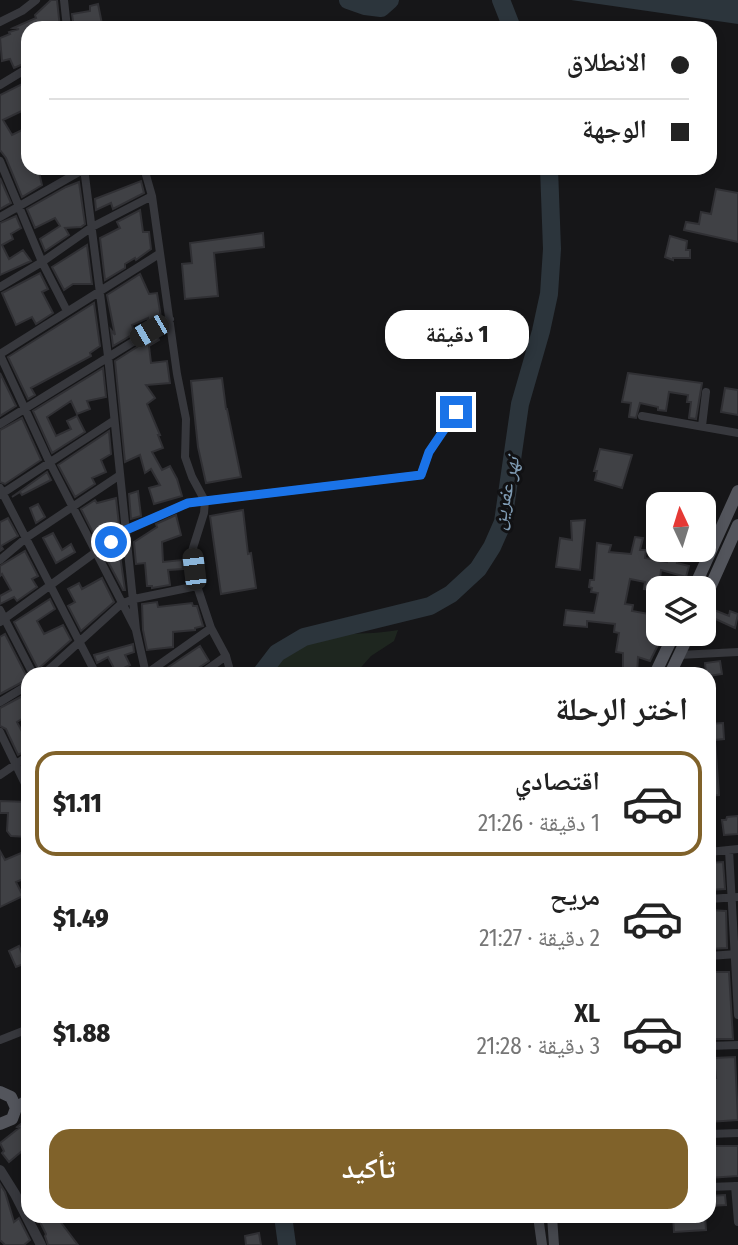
<!DOCTYPE html>
<html lang="ar">
<meta charset="utf-8">
<style>
:root{--surface:#fff;--page:#f2f2f2;--text:#222;--muted:#767676;--line:#e0e0e0;--accent:#80622a}
body{margin:0;font-family:"Fira Sans Condensed","Noto Naskh Arabic",sans-serif;background:var(--page);color:var(--text);direction:rtl;height:100vh;display:flex;flex-direction:column;font-size:26px;white-space:nowrap}
*{box-sizing:border-box;margin:0}
p{font-size:23px;color:var(--muted)}
.icon{flex:none;width:38px;height:38px;fill:none;stroke:currentColor;stroke-width:2;stroke-linecap:round;stroke-linejoin:round}
.map{position:relative;flex:1;overflow:hidden;direction:ltr}
.details{position:absolute;left:21px;top:667px;width:695px;height:556px;display:flex;flex-direction:column;background:var(--surface);border-radius:21px;box-shadow:0 4px 10px #0003;direction:rtl}
.details>*{flex:none}
.hud{position:absolute;left:21px;top:21px;width:696px;height:154px;border-radius:21px;box-shadow:0 4px 10px #0003;direction:rtl;display:grid;align-content:center;height:154px;padding:0 28px;background:var(--surface)}
.needle{width:46px;rotate:356deg}
.fabs{position:absolute;left:646px;top:492px;display:grid;gap:14px}
.fabs a{display:grid;place-items:center;width:70px;height:70px;border-radius:14px;background:var(--surface);box-shadow:0 4px 10px #0003;font-size:35px}
.end{position:absolute;width:32px;height:32px;margin:-16px;border:9px solid #1a73e8;background:#fff;box-shadow:0 0 0 4px #fff}
.from{border-radius:50%}
.bubble{position:absolute;height:49px;border-radius:21px;background:var(--surface);box-shadow:0 4px 10px #0003;font-size:23px;font-weight:800;line-height:49px;text-align:center;direction:rtl}
.car{position:absolute;width:21px;height:42px;margin:-21px -10px;border-radius:9px;box-shadow:0 0 5px 2px #0007;background:linear-gradient(#222 24%,#8ab4d8 0 40%,#222 0 76%,#8ab4d8 0 86%,#222 0)}
.hud b{display:flex;align-items:center;gap:24px;height:66px;font-size:26px}
.hud b+b{border-top:2px solid var(--line)}
.hud i{width:18px;height:18px;background:var(--text)}
ul{padding:0;list-style:none}
li{display:flex;align-items:center;gap:21px;height:105px;margin:0 14px 10px;padding:0 14px;border:4px solid transparent;border-radius:21px}
li div{flex:1}
li b{display:block;font-size:26px}
li em{font-style:normal;font-weight:800}
li.active{border-color:var(--accent)}
li>.icon{width:63px;height:63px;stroke-width:1.5}
h2{padding:0 28px;font-size:32px;line-height:84px}
.action{display:flex;gap:14px;margin-top:auto;padding:14px 28px}
.action a{flex:1;height:80px;border-radius:21px;background:var(--accent);color:#fff;font-size:28px;font-weight:800;line-height:80px;text-align:center}
.map>svg:first-child{display:block}
.green{fill:#1e261f}
.water{fill:#2c353c}
.lines{fill:none;stroke-linecap:round;stroke-linejoin:round}
.river{stroke:#2c353c;stroke-width:18}
.building{fill:#404145;stroke:#303034;stroke-width:2}
.minor{stroke:#37383d;stroke-width:8}
.tertiary{stroke:#37383d;stroke-width:10}
.secondary{stroke:#45474d;stroke-width:10}
.primary{stroke:#53555c;stroke-width:12}
.route{stroke:#1a73e8;stroke-width:9}
.labels{text-anchor:middle;dominant-baseline:central;stroke-width:6;stroke-linejoin:round;paint-order:stroke}
.water-label{font-size:21px;font-style:italic;fill:#7f9bb3;stroke:#111113}
</style>
<div class="map">
<svg width="738" height="1245" viewBox="0 0 738 1245">
<rect width="100%" height="100%" fill="#161618"/>
<path class="green" d="M398,630l-4,11 -23,15 -16,18h-80c2,-11 12,-27 22,-31 32,-12 68,-7 101,-13z"/>
<path class="water" d="M571,0h167v24z"/>
<g class="lines">
<path class="river" d="M348,0l17,6 16,2 9,-8
M501,0l11,28
M261,674l16,-21 27,-16 126,-31 21,-12 27,-25 14,-22 11,-25 17,-118 21,-73 8,-37 3,-45 -3,-81
M283,1216l4,29"/>
</g>
<path class="building" d="M51,0h6l3,28h-32v34l-14,6 -4,-9 -8,2 -2,-23 10,-4 -1,-2 10,-3 -6,-1 23,-10 -1,-3z
M98,4l4,20 -6,1 2,3h-24l-2,-14 18,-3v-5z
M28,81v27l-25,12 9,15 16,-8v41h10l4,17 -20,12 -16,-39 -6,-8v-55z
M0,178l11,25 -11,6z
M141,181l3,12 -31,16 -2,-6 -15,7 -1,-11z
M79,182l6,42 -4,3 -16,1 4,7 -24,16 -5,-12 20,-13 -5,-8 -20,10 -8,-19 39,-22z
M716,189l22,4v49l-54,-12 2,-8 13,2 2,-12 10,2z
M140,210l3,22h6l2,17 -15,11 -1,-2 -10,6v4l-20,12 -5,-42 20,-10 -3,-6z
M16,216l5,12 -10,6 2,5 -11,6 7,14 14,-9 8,11 -31,14v-52z
M263,233l1,14 -50,6 4,43 -33,3 -3,-35 10,-1 -2,-20z
M670,236l17,5 -1,9h4v8h-17v2l-8,-3z
M87,245l5,39h-19l-9,6 -12,-23z
M40,273l8,16 -6,3 11,21 -17,11 -4,-7 -16,8 -14,-32z
M140,274l9,20 8,-1 4,24 -13,4v-3l-16,7 3,8 -22,13 -2,-16 4,5 -8,-40z
M94,303l6,43 -10,7 1,3 -60,32 4,7 -7,4 -20,-42z
M156,335l3,5 -10,6 2,17 16,-2 3,22 -24,2 9,13 -8,6 13,31h-2l5,13 -11,4 10,18 8,-4 7,13 5,17 -28,8 -5,-16 11,-3 -9,-16 -6,4 -5,-18 -15,7 -10,-101z
M103,368l3,29 -19,4 3,8 -13,5 -6,-13 -24,16 9,19 15,-7 -4,-8 10,-5 8,16 -33,21 -19,-42z
M0,373l16,33 -16,10z
M628,373l74,10 -6,36 -7,-1 2,-16h-4l1,-7 -19,-3 -3,19 -8,-1v-3l-18,-4 -4,15 -7,-1 2,-14 -9,-1z
M222,378l4,31h1l14,68 -35,6 -8,-36 -7,-66z
M725,388l13,2v25l-17,-3z
M22,418l19,42 -36,24 -5,-2v-52z
M109,431l2,23 -10,6 5,12 -14,6 3,6 -20,13 -17,-32z
M600,449l32,6 -10,33 -27,-8 2,-9h-3z
M47,472l4,8 -29,15 -2,-3 -8,5z
M138,491l3,25 -10,3 -2,-25z
M116,498l3,27 -14,3 2,3 -12,6 -14,-28 14,-9 2,3z
M38,504l7,13 -9,6 -6,-15z
M243,510l5,44 3,-1 5,35 -35,6 -11,-78z
M176,515l5,20 -19,7 1,20 19,-2 1,9 -15,1 2,15 -18,3v-2h-5l-2,-23 -9,1 -2,-22 23,-15 -1,-3z
M8,518l10,18 -17,10 2,3 -3,2v-29z
M585,520l-5,50 -24,-3 4,-29 12,2 -1,-19z
M53,533l9,17 9,-6 4,8 -19,11 -13,-25z
M635,537l8,1 -3,12h6l-1,8 22,4 4,-12h10l-4,13 12,3 -3,11 -25,-7 -1,9h-4l-2,11 -10,-1 1,-7 -15,-3 -5,25 8,1 -1,6 17,3 -1,3 7,3 -3,10 11,5 -13,26 -12,-4 -1,17 -8,-1 1,-4 -7,-1v-15l-7,-1 3,-19 -5,-1 1,-8 -28,-3v6l-23,-2 2,-15 28,3 4,-20 -7,-1 1,-4 -3,-1 1,-7h4l3,-37 14,2 -2,7 22,2z
M119,548l6,42h-2l-18,-34z
M25,551l13,25 -6,3 5,8 -20,14 -3,-4 -14,7v-8l11,-6 -9,-16 -2,2v-10z
M102,578l12,24 -33,29 -13,-25 7,-4 -7,-13 11,-6 3,6z
M50,599l5,10 -18,12 7,13 19,-9 8,15 -33,29 -24,-47z
M157,602l1,5 34,-4 1,3h4l6,20 -8,2v2l-22,2v15l-26,3 -4,-20 -1,-26z
M714,610l15,6 1,-5 8,3 -3,14 -24,-11z
M5,634l23,45 -28,15v-57z
M133,644l1,8 -9,3 5,10 -14,7 -8,-15 -11,6 -3,-8z
M200,646l9,15 -12,8 -2,5h-37z
M720,661l2,13 -13,2 -3,-2 -1,-11z
M28,693v22l-11,7 8,15 3,-2v15l-10,5 -12,-26 -6,-3v-18z
M723,723l1,16 -9,1 4,55 -10,1v-72z
M0,801l28,1v35l-17,-1 -4,-5 1,-18h-8z
M738,816v18l-14,1 -2,-15h4l1,-3z
M28,850v27l-12,5 7,14 -23,11v-56l5,9z
M723,862l2,27 -16,1v-27z
M709,910l17,1 1,37 -18,1z
M19,946l7,17 -10,4 -7,-16z
M709,972h20l4,67h-24z
M735,1057l3,63 -29,2v-44h7l-2,-20z
M28,1118v28l-19,16 -7,-9 2,-2 -4,-8 19,-15 -2,-1z
M709,1146h29v30l-29,2z
M0,1184l5,8 9,30 5,-4 11,22 -6,5h-19l-5,-5z
M725,1195l1,10 -17,1v-10z
M37,1216h19l22,29h-30l-3,-9 1,-2z
M673,1216h32l1,14 -32,2z
M259,1233l2,12h-15l-1,-9z"/>
<g class="lines">
<path class="minor" d="M64,0l3,28
M0,22l22,-11 14,-11
M0,85l28,-17
M0,161l42,101 25,49
M84,168l24,188 28,274 10,44
M144,168l8,28 25,178 9,45 -1,38 7,20 13,24 -1,12 -12,38 5,35 14,42 15,28
M0,217l86,-49
M0,287l42,-25 50,-35 60,-31
M0,354l159,-100
M0,355l49,106 86,167
M642,416l96,17
M0,424l170,-105
M702,426l4,-34
M0,488l96,186
M0,495l113,-74
M0,560l26,-22 94,-63
M0,610l33,64
M0,622l126,-92 62,-27 233,-28 8,-23 27,-40
M679,655l59,-3
M44,674l77,-70 13,-5 63,-13
M146,674l65,-46
M201,674l25,-18 5,18
M0,702l28,-17
M0,732l28,58
M0,775l28,-19
M729,850l9,165
M709,852l29,-3
M709,899l29,-2
M709,956l28,-2
M0,1040l28,-11
M709,1046l29,-1
M709,1134l29,-1
M735,1186l3,36
M709,1187l28,-1"/>
<path class="tertiary" d="M0,1170l15,24 26,51"/>
<path class="secondary" d="M538,1216l4,29
M552,1216l2,29"/>
<path class="primary" d="M694,588l44,-97
M704,601l34,-76
M655,674l19,-40
M670,674l19,-40
M0,1092l11,5 5,11 -4,11 -12,5
M16,1108l12,-8"/>
</g>
<g class="lines">
<path class="route" d="M111,542l15,-12 62,-27 233,-28 8,-23 27,-40"/>
</g>
<g class="labels">
<g class="water-label">
<text transform="translate(505 493) rotate(-78)">نهر عفرين</text>
</g>
</g>
</svg>
<div class="fabs">
<a><svg class="needle" viewBox="-14 -14 28 28"><path d="M0-13l5 13h-10z" fill="#e53935"/><path d="M0 13l5-13h-10z" fill="#767676"/></svg></a>
<a><svg class="icon" aria-label="layers" viewBox="0 0 24 24"><path d="M12 4l9 5-9 5-9-5zM3 14l9 5 9-5"/></svg></a>
</div>
<i class="end from" style="left:111px;top:542px"></i>
<i class="end" style="left:456px;top:412px"></i>
<div class="bubble" style="left:385px;top:310px;width:144px">1 دقيقة</div>
<i class="car" style="left:149px;top:331px;rotate:240deg"></i>
<i class="car" style="left:194px;top:569px;rotate:353deg"></i>
<div class="hud">
<b><i class="from"></i>الانطلاق</b>
<b><i></i>الوجهة</b>
</div>
<section class="details">
<h2>اختر الرحلة</h2>
<ul>
<li class="active"><svg class="icon" aria-label="car" viewBox="0 0 24 24"><path d="M5 17H2v-5l4-1 3-4h7l3 4 3 1v5h-3M9 17h6M6 11h13"/><circle cx="7" cy="17" r="2"/><circle cx="17" cy="17" r="2"/></svg><div><b>اقتصادي</b><p>1 دقيقة · 21:26</p></div><em>$1.11</em></li>
<li><svg class="icon" aria-label="car" viewBox="0 0 24 24"><path d="M5 17H2v-5l4-1 3-4h7l3 4 3 1v5h-3M9 17h6M6 11h13"/><circle cx="7" cy="17" r="2"/><circle cx="17" cy="17" r="2"/></svg><div><b>مريح</b><p>2 دقيقة · 21:27</p></div><em>$1.49</em></li>
<li><svg class="icon" aria-label="car" viewBox="0 0 24 24"><path d="M5 17H2v-5l4-1 3-4h7l3 4 3 1v5h-3M9 17h6M6 11h13"/><circle cx="7" cy="17" r="2"/><circle cx="17" cy="17" r="2"/></svg><div><b>XL</b><p>3 دقيقة · 21:28</p></div><em>$1.88</em></li>
</ul>
<div class="action"><a>تأكيد</a></div>
</section>
</div>
